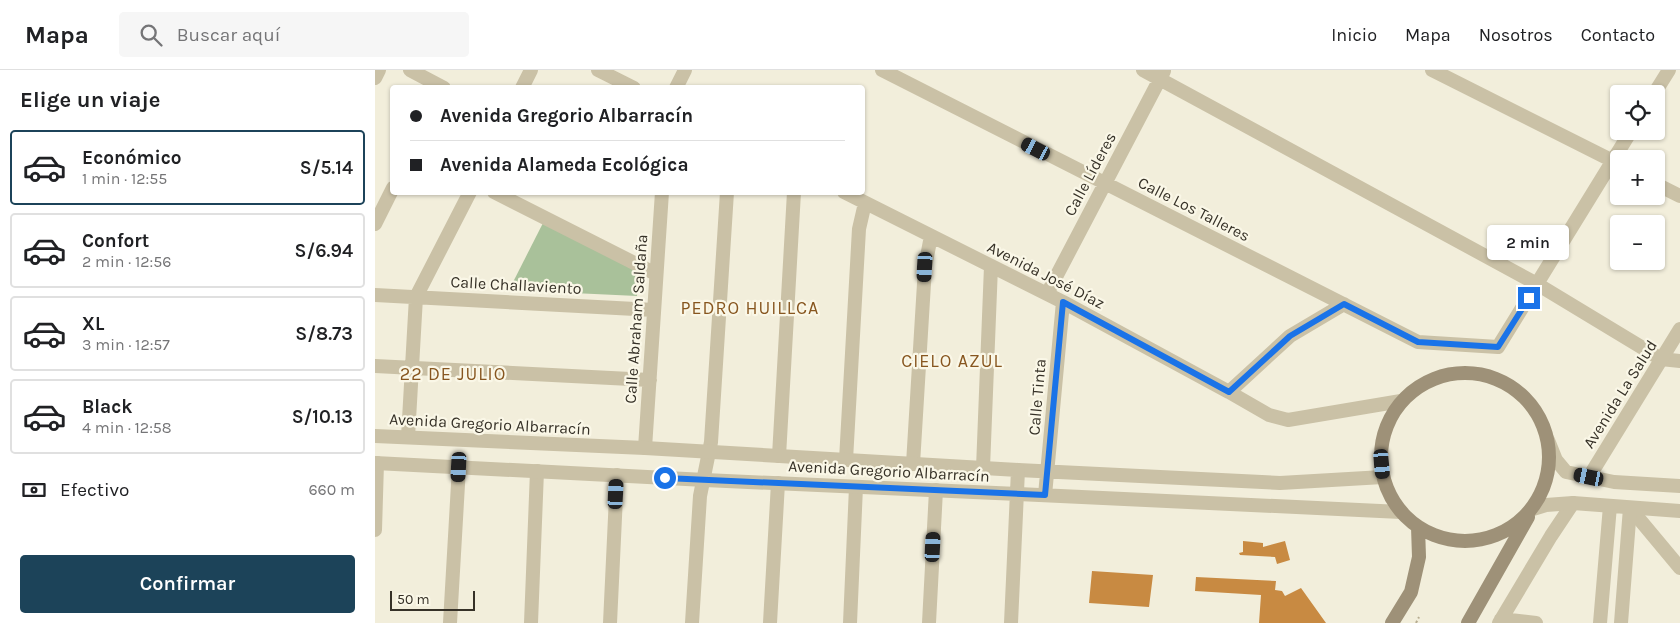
<!DOCTYPE html>
<html lang="es">
<meta charset="utf-8">
<style>
:root{--surface:#fff;--page:#f6f6f6;--text:#202124;--muted:#757577;--line:#e0e0e0;--accent:#1c4359}
body{margin:0;font-family:Karla,sans-serif;background:var(--page);color:var(--text);height:100vh;display:flex;flex-direction:column;font-size:19px;white-space:nowrap}
*{box-sizing:border-box;margin:0}
p{font-size:16px;color:var(--muted)}
.icon{flex:none;width:28px;height:28px;fill:none;stroke:currentColor;stroke-width:2;stroke-linecap:round;stroke-linejoin:round}
.map{position:relative;flex:1;overflow:hidden}
.panel{display:flex;flex-direction:column;background:var(--surface);width:375px}
.panel>*{flex:none}
.top-card{position:absolute;left:15px;top:15px;width:475px;height:110px;border-radius:5px;box-shadow:0 1px 4px #0004;display:grid;align-content:center;height:110px;padding:0 20px;background:var(--surface)}
.tools{position:absolute;left:1235px;top:15px;display:grid;gap:10px}
.tools a{display:grid;place-items:center;width:55px;height:55px;border-radius:5px;background:var(--surface);box-shadow:0 1px 4px #0004;font-size:25px}
.scale{position:absolute;left:15px;bottom:12px;width:85px;box-sizing:border-box;padding-left:5px;border:2px solid #363127;border-top:0;font-size:14px;line-height:18px;white-space:nowrap;color:#363127;-webkit-text-stroke:4px #faf7e7;paint-order:stroke}
.end{position:absolute;width:22px;height:22px;margin:-11px;border:6px solid #1a73e8;background:#fff;box-shadow:0 0 0 2px #fff}
.from{border-radius:50%}
.bubble{position:absolute;height:35px;border-radius:5px;background:var(--surface);box-shadow:0 1px 4px #0004;font-size:16px;font-weight:600;line-height:35px;text-align:center}
.car{position:absolute;width:15px;height:30px;margin:-15px -8px;border-radius:6px;box-shadow:0 0 4px 1px #0007;background:linear-gradient(#222 24%,#8ab4d8 0 40%,#222 0 76%,#8ab4d8 0 86%,#222 0)}
.top-card b{display:flex;align-items:center;gap:18px;height:48px;font-size:19px}
.top-card b+b{border-top:1px solid var(--line)}
.top-card i{width:12px;height:12px;background:var(--text)}
ul{padding:0;list-style:none}
li{display:flex;align-items:center;gap:15px;height:75px;margin:0 10px 8px;padding:0 10px;border:2px solid var(--line);border-radius:5px}
li div{flex:1}
li b{display:block;font-size:19px}
li em{font-style:normal;font-weight:600}
li.current{border-color:var(--accent)}
li>.icon{width:45px;height:45px;stroke-width:1.5}
h2{padding:0 20px;font-size:22px;line-height:60px}
.pay{display:flex;align-items:center;gap:12px;height:55px;padding:0 20px;font-size:19px}
.pay p{margin-inline-start:auto}
.button{display:flex;gap:10px;margin-top:auto;padding:10px 20px}
.button a{flex:1;height:58px;border-radius:5px;background:var(--accent);color:#fff;font-size:20px;font-weight:600;line-height:58px;text-align:center}
header{display:flex;align-items:center;gap:30px;box-sizing:border-box;height:70px;padding:0 25px;background:var(--surface);border-bottom:1px solid var(--line)}
header strong{font-size:24px}
nav{display:flex;gap:28px;margin-inline-start:auto;font-size:18px}
.search{width:350px;height:45px;background:var(--page);display:flex;align-items:center;gap:12px;box-sizing:border-box;padding:0 18px;border-radius:5px;color:var(--muted);font-size:19px}
main{display:flex;flex:1;min-height:0}
.map>svg:first-child{display:block}
.green{fill:#a9c19a}
.building{fill:#c88a42}
.lines{fill:none;stroke-linecap:round;stroke-linejoin:round}
.path{stroke:#b6ac90;stroke-width:2;stroke-dasharray:2.5 2.5;stroke-linecap:butt}
.minor{stroke:#cac1a6;stroke-width:14}
.tertiary{stroke:#cac1a6;stroke-width:14}
.secondary{stroke:#9e9178;stroke-width:14}
.route{stroke:#1a73e8;stroke-width:6}
.labels{text-anchor:middle;dominant-baseline:central;stroke-width:4.5;stroke-linejoin:round;paint-order:stroke}
.street-label{font-size:16px;fill:#363127;stroke:#faf7e7}
.neighbourhood-label{font-size:18px;letter-spacing:1px;fill:#87561f;stroke:#faf7e7}
</style>
<header>
<strong>Mapa</strong>
<div class="search"><svg class="icon" aria-label="search" viewBox="0 0 24 24"><circle cx="10" cy="10" r="6"/><path d="M15 15l6 6"/></svg>Buscar aquí</div>
<nav><a>Inicio</a><a>Mapa</a><a>Nosotros</a><a>Contacto</a></nav>
</header>
<main>
<section class="panel">
<h2>Elige un viaje</h2>
<ul>
<li class="current"><svg class="icon" aria-label="car" viewBox="0 0 24 24"><path d="M5 17H2v-5l4-1 3-4h7l3 4 3 1v5h-3M9 17h6M6 11h13"/><circle cx="7" cy="17" r="2"/><circle cx="17" cy="17" r="2"/></svg><div><b>Económico</b><p>1 min · 12:55</p></div><em>S/5.14</em></li>
<li><svg class="icon" aria-label="car" viewBox="0 0 24 24"><path d="M5 17H2v-5l4-1 3-4h7l3 4 3 1v5h-3M9 17h6M6 11h13"/><circle cx="7" cy="17" r="2"/><circle cx="17" cy="17" r="2"/></svg><div><b>Confort</b><p>2 min · 12:56</p></div><em>S/6.94</em></li>
<li><svg class="icon" aria-label="car" viewBox="0 0 24 24"><path d="M5 17H2v-5l4-1 3-4h7l3 4 3 1v5h-3M9 17h6M6 11h13"/><circle cx="7" cy="17" r="2"/><circle cx="17" cy="17" r="2"/></svg><div><b>XL</b><p>3 min · 12:57</p></div><em>S/8.73</em></li>
<li><svg class="icon" aria-label="car" viewBox="0 0 24 24"><path d="M5 17H2v-5l4-1 3-4h7l3 4 3 1v5h-3M9 17h6M6 11h13"/><circle cx="7" cy="17" r="2"/><circle cx="17" cy="17" r="2"/></svg><div><b>Black</b><p>4 min · 12:58</p></div><em>S/10.13</em></li>
</ul>
<div class="pay"><svg class="icon" aria-label="cash" viewBox="0 0 24 24"><path d="M3 7h18v10H3z"/><circle cx="12" cy="12" r="2"/></svg>Efectivo<p>660 m</p></div>
<div class="button"><a>Confirmar</a></div>
</section>
<div class="map">
<svg width="1305" height="553" viewBox="0 0 1305 553">
<rect width="100%" height="100%" fill="#f2eedb"/>
<path class="green" d="M168,153l95,49 -1,24 -128,-6z"/>
<path class="building" d="M868,471l20,2v4l22,-6 5,19 -13,4 -2,-7 -35,-2 -1,-2 4,-1z
M717,501l61,4 -4,32 -60,-4z
M821,507l80,4 -1,9 7,1 3,5 16,-8 25,35h-67l2,-28 -66,-4z"/>
<g class="lines">
<path class="path" d="M1041,553l3,-6"/>
<path class="minor" d="M35,0l34,18
M223,0l36,18
M507,0l536,272 80,5 133,-216
M768,0l394,214 124,75 19,2
M1057,0l187,94
M0,8l4,-8
M147,18l9,-18
M301,18l9,-18
M1279,24l15,-24
M1281,114l24,12
M119,122l162,82
M469,122l219,110 166,90 40,23 19,5 113,-19
M0,154l18,-36
M672,224l117,-223
M0,225l279,15
M0,296l275,14
M854,322l61,-56 54,-32
M33,367l8,-140 54,-105
M270,378l17,-256
M404,386l15,-264
M471,390l13,-231 6,-26
M538,394l12,-197 6,-31
M608,398l8,-202
M643,400l262,13 103,-6
M643,424l383,18
M670,425l18,-193
M1255,438l50,60
M0,460l2,-67
M75,553l9,-156
M156,553l6,-152
M235,553l7,-148
M317,553l8,-127 11,-54 16,-250
M395,553l8,-140
M475,553l6,-136
M554,553l7,-133
M1124,553l52,-87 22,-33
M1127,553l-1,-4 35,4"/>
<path class="tertiary" d="M0,366l270,12 373,22 -7,153
M1173,370l8,20 10,12 48,10 66,4
M0,393l330,17 313,14
M1214,407l91,-148
M1158,439l13,-4 27,-2 107,8
M1225,553l10,-117
M1246,553l9,-115"/>
<path class="secondary" d="M1006 387a84 84 0 1 1 168 0a84 84 0 1 1-168 0Z
M1017,553l19,-31 8,-35 -1,-30
M1093,553l60,-106"/>
</g>
<g class="lines">
<path class="route" d="M290,408l380,17 18,-193 166,90 61,-56 54,-32 74,38 80,5 31,-49"/>
</g>
<g class="labels">
<g class="street-label">
<text transform="translate(715 104) rotate(-62)">Calle Líderes</text>
<text transform="translate(819 139) rotate(27)">Calle Los Talleres</text>
<text transform="translate(671 205) rotate(27)">Avenida José Díaz</text>
<text transform="translate(141 215) rotate(3)">Calle Challaviento</text>
<text transform="translate(261 249) rotate(-86)">Calle Abraham Saldaña</text>
<text transform="translate(1245 324) rotate(-58)">Avenida La Salud</text>
<text transform="translate(662 327) rotate(-85)">Calle Tinta</text>
<text transform="translate(115 354) rotate(3)">Avenida Gregorio Albarracín</text>
<text transform="translate(514 401) rotate(3)">Avenida Gregorio Albarracín</text>
</g>
<g class="neighbourhood-label">
<text x="375" y="238">PEDRO HUILLCA</text>
<text x="577" y="291">CIELO AZUL</text>
<text x="78" y="304">22 DE JULIO</text>
</g>
</g>
</svg>
<div class="tools">
<a><svg class="icon" aria-label="locate" viewBox="0 0 24 24"><circle cx="12" cy="12" r="6"/><path d="M12 2v4M12 18v4M2 12h4M18 12h4"/></svg></a>
<a>+</a>
<a>−</a>
</div>
<div class="scale">50 m</div>
<i class="end from" style="left:290px;top:408px"></i>
<i class="end" style="left:1154px;top:228px"></i>
<div class="bubble" style="left:1112px;top:155px;width:82px">2 min</div>
<i class="car" style="left:661px;top:79px;rotate:297deg"></i>
<i class="car" style="left:550px;top:197px;rotate:183deg"></i>
<i class="car" style="left:1007px;top:394px;rotate:175deg"></i>
<i class="car" style="left:84px;top:397px;rotate:183deg"></i>
<i class="car" style="left:1214px;top:407px;rotate:282deg"></i>
<i class="car" style="left:241px;top:424px;rotate:3deg"></i>
<i class="car" style="left:558px;top:477px;rotate:3deg"></i>
<div class="top-card">
<b><i class="from"></i>Avenida Gregorio Albarracín</b>
<b><i></i>Avenida Alameda Ecológica</b>
</div>
</div>
</main>
